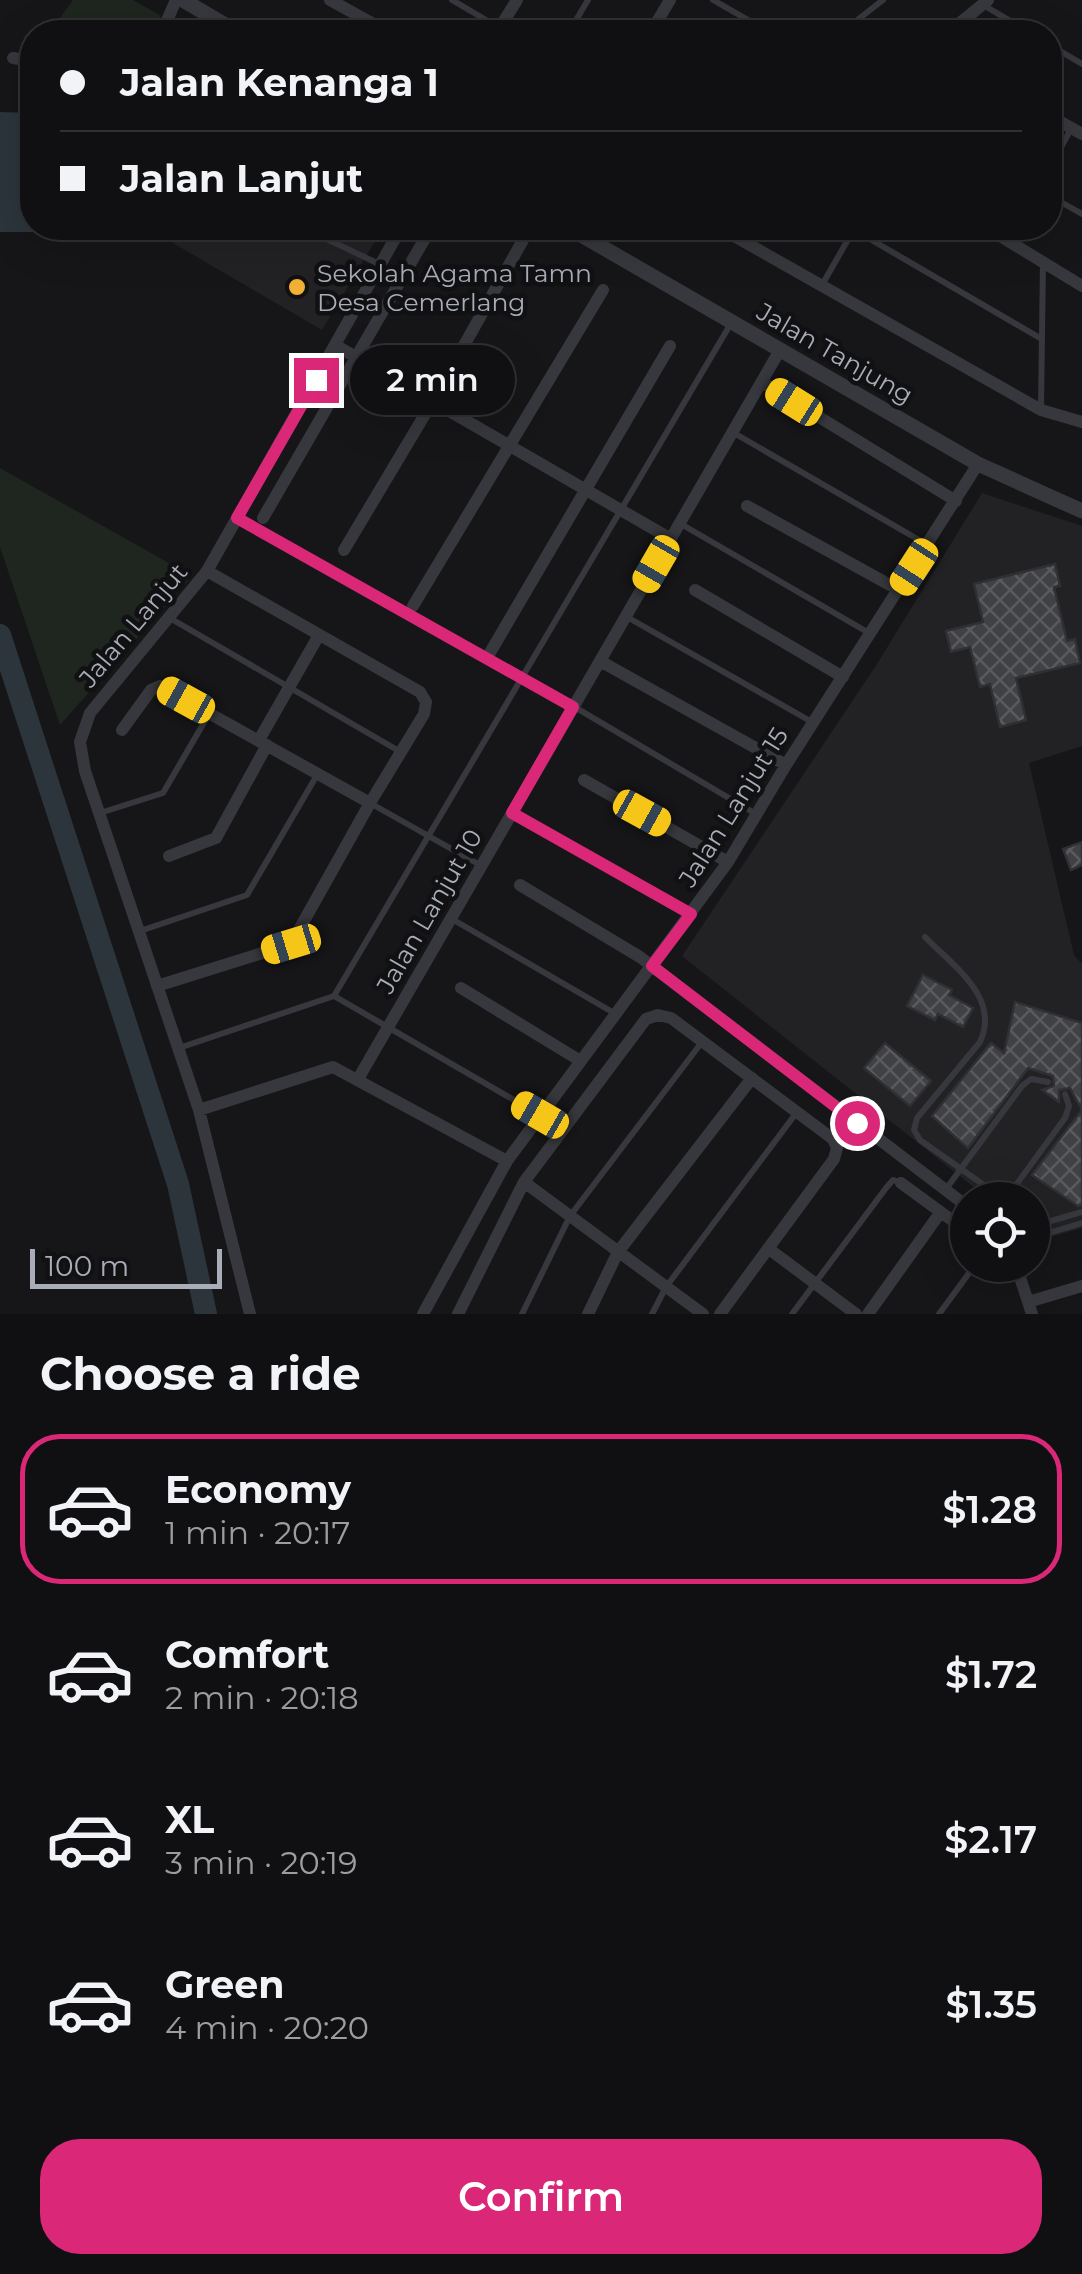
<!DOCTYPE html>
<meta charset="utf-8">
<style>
:root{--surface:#101012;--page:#1e1e20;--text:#f1f3f6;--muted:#9c9d9f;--line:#303032;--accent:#db2777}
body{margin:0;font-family:Montserrat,sans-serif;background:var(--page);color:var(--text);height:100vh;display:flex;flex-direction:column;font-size:38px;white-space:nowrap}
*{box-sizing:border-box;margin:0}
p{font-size:32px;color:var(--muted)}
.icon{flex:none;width:55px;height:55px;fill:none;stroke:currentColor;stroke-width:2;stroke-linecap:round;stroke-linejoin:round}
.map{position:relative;height:1314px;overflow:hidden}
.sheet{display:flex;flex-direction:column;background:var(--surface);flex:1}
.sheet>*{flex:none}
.hud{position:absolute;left:20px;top:20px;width:1042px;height:220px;border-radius:40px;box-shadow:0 10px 40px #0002,0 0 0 2px var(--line);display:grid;align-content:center;height:220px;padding:0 40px;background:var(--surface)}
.buttons{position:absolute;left:950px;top:1182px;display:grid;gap:20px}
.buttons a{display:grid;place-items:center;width:100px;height:100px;border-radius:50%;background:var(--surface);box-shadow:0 10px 40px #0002,0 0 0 2px var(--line);font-size:50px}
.scale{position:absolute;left:30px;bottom:25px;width:192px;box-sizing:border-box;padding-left:10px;border:5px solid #a8adb8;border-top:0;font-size:28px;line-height:35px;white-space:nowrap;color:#a8adb8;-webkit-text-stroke:8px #111113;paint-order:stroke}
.end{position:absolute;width:45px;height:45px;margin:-22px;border:12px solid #db2777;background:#fff;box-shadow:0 0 0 5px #fff}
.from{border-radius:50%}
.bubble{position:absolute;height:70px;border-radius:35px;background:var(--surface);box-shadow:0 10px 40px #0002,0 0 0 2px var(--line);font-size:32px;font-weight:600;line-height:70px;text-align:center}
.car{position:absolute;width:30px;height:60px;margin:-30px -15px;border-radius:12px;box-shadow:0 0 8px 2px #0007;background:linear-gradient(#f5c518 24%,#345 0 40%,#f5c518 0 76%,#345 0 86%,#f5c518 0)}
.hud b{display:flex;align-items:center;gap:35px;height:95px;font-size:38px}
.hud b+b{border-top:2px solid var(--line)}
.hud i{width:25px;height:25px;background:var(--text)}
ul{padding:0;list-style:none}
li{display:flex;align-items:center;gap:30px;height:150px;margin:0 20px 15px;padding:0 20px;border:5px solid transparent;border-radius:40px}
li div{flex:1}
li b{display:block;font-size:38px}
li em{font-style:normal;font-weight:600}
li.on{border-color:var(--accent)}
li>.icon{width:90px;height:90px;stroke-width:1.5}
h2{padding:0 40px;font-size:45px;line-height:120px}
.button{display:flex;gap:20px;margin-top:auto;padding:20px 40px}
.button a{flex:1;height:115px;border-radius:40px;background:var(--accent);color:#fff;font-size:40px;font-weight:600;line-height:115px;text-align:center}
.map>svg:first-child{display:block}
.built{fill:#222225}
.park{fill:#1e261f}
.water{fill:#2c353c}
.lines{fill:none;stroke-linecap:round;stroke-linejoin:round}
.river{stroke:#2c353c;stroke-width:22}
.building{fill:url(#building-cross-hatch);stroke:#303034;stroke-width:2.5}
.service{stroke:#37383d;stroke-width:6}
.minor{stroke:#37383d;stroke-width:12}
.tertiary{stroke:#37383d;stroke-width:15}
.route{stroke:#db2777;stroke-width:12}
.poi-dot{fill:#f2b134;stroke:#111113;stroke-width:4}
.labels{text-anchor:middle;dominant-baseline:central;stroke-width:9;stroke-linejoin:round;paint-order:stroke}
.poi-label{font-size:25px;fill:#a8adb8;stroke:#111113;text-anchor:start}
.street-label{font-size:25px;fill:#a8adb8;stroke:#111113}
</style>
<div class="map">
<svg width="1082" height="1314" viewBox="0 0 1082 1314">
<defs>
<pattern id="building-cross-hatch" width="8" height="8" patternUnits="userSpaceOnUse" patternTransform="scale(2.5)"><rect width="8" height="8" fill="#404145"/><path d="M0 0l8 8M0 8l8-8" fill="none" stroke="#595a5e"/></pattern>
</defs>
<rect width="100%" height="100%" fill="#161618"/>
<path class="built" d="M183,228h200l-61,102 -149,-87z
M982,493l100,33v220l-53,17 45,192 8,9v264l-49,14 -1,-42h-42l-308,-244 195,-292z"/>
<path class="park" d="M73,0h60l28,16 -9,16h-102z
M0,468l192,108 -132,149 -60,-178z"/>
<path class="water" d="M0,112l32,1v115h91l-1,4h-122z"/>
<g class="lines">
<path class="river" d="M0,635l178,549 28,130"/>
</g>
<path class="building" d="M1055,564l5,22 -6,1 13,54 8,-2 5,24 -64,15 10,42 -26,7 -10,-43 -10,3 -10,-40 -19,5 -5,-21 37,-9 -9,-38z
M1082,842v23l-11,5 -8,-21z
M923,975l29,15 -3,5 24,13 -10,19 -25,-13 -3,6 -28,-14z
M1015,1002l67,21v182l-4,1 -46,-31 50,-65 -12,-22 -11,2v12l-17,-12 12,-4 -1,-10 -25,-8 -60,80 -36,-32 59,-73 13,10z
M885,1043l46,38 -21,25 -46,-38z"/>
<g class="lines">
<path class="service" d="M452,0l46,27
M713,0l56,32
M983,5l46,27
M569,32l19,-32
M842,32l41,-32
M1050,45l32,19
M1050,167l21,-38
M1050,196l32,18
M851,228l189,110
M310,231l69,33
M822,285l32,-56
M1041,408l2,-147
M734,433l192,111
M238,519l250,137 268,158
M681,524l188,109
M168,617l231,134
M627,617l185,105
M370,803l110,62
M100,813l63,-20 46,-79
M513,814l176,100
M452,919l162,94
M140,931l107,-36 70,-120
M925,937c27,28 76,60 55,105l-63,76 -3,12 6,10 85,60
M334,996l396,-671
M179,1048l155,-52 206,119
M946,1189l76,-103 9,-7 17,3
M1005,1200l60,-82 4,-12 -4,-12
M1032,1220l12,3 38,-11
M1032,1238l50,-15
M522,1314l48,-98 132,-174
M652,1314l14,-27 131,-175
M792,1314l94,-126 7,-8 6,2
M939,1314l36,-49"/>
<path class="minor" d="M330,0l58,32
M162,32l14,-32
M497,32l20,-32
M651,32l19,-32
M949,32l39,-32
M13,58l19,3
M1050,116l32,18
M720,228l321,182 41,12
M987,228l95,58
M335,345l336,194
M762,382l194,119
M747,506l152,84
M263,518l168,-290
M344,550l89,-149 95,-170
M695,590l148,87
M413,606l190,-316
M488,656l182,-310
M600,661l186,104
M122,730l29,-40 9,-4 210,117
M259,740l60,-105
M584,780l144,82
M169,856l47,-18 51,-93
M520,885l120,72 328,250
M157,986l134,-42 79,-141 54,-89 2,-12 -6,-10 -213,-121
M461,988l118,72
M358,1079l422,-729
M199,1110l134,-43 174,94
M524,1182l179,132
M901,1183l67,49
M769,1249l87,65
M1016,1265l16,49
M1028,1302l54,-16
M250,1314l-51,-204 -114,-339 -5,-29 10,-29 117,-142 194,-343
M423,1314l84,-153 221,-299 58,-97 192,-301
M458,1314l66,-132 122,-163 12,-4 13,3 162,121 4,9 -3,11 -114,155
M588,1314l30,-62 134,-174
M868,1314l72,-101"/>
<path class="tertiary" d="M183,0l54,32
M569,228l409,236 104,47"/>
</g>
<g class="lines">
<path class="route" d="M316,380l-79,138 336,189 -61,106 179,101 -39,52 205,157"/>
</g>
<circle class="poi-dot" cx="297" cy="287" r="10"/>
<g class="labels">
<g class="poi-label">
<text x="317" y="273">Sekolah Agama Tamn<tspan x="317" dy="29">Desa Cemerlang</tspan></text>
</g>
<g class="street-label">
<text transform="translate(835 353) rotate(30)">Jalan Tanjung</text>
<text transform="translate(133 625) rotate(-50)">Jalan Lanjut</text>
<text transform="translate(733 807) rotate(-58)">Jalan Lanjut 15</text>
<text transform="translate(429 911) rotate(-60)">Jalan Lanjut 10</text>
</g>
</g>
</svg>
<div class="buttons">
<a><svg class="icon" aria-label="locate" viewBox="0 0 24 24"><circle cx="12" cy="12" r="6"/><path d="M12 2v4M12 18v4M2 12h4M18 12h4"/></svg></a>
</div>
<div class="scale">100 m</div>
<i class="end from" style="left:857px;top:1123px"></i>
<i class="end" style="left:316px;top:380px"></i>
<div class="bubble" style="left:350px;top:345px;width:165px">2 min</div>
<i class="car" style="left:794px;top:402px;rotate:302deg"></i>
<i class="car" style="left:656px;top:564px;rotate:210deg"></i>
<i class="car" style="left:914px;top:567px;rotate:213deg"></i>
<i class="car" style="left:186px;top:700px;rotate:299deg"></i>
<i class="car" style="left:642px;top:813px;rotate:119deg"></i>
<i class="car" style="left:291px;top:944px;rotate:253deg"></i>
<i class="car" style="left:540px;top:1115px;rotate:300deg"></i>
<div class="hud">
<b><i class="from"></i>Jalan Kenanga 1</b>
<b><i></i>Jalan Lanjut</b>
</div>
</div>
<section class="sheet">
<h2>Choose a ride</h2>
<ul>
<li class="on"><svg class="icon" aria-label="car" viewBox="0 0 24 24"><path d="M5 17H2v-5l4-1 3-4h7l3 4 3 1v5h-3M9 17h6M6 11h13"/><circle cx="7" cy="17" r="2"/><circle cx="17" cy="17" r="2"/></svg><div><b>Economy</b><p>1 min · 20:17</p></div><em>$1.28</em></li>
<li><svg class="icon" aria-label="car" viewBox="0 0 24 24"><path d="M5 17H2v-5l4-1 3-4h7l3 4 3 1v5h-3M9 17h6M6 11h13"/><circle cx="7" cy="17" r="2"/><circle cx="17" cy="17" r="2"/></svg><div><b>Comfort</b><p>2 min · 20:18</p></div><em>$1.72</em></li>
<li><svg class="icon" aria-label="car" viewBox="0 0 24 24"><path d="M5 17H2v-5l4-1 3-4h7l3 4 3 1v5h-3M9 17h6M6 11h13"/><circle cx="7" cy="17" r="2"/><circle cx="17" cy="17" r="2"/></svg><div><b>XL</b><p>3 min · 20:19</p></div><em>$2.17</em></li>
<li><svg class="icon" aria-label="car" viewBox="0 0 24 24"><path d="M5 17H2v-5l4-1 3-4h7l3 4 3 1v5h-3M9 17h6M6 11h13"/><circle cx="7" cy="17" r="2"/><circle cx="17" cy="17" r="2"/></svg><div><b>Green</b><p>4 min · 20:20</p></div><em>$1.35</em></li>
</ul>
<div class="button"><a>Confirm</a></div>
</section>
